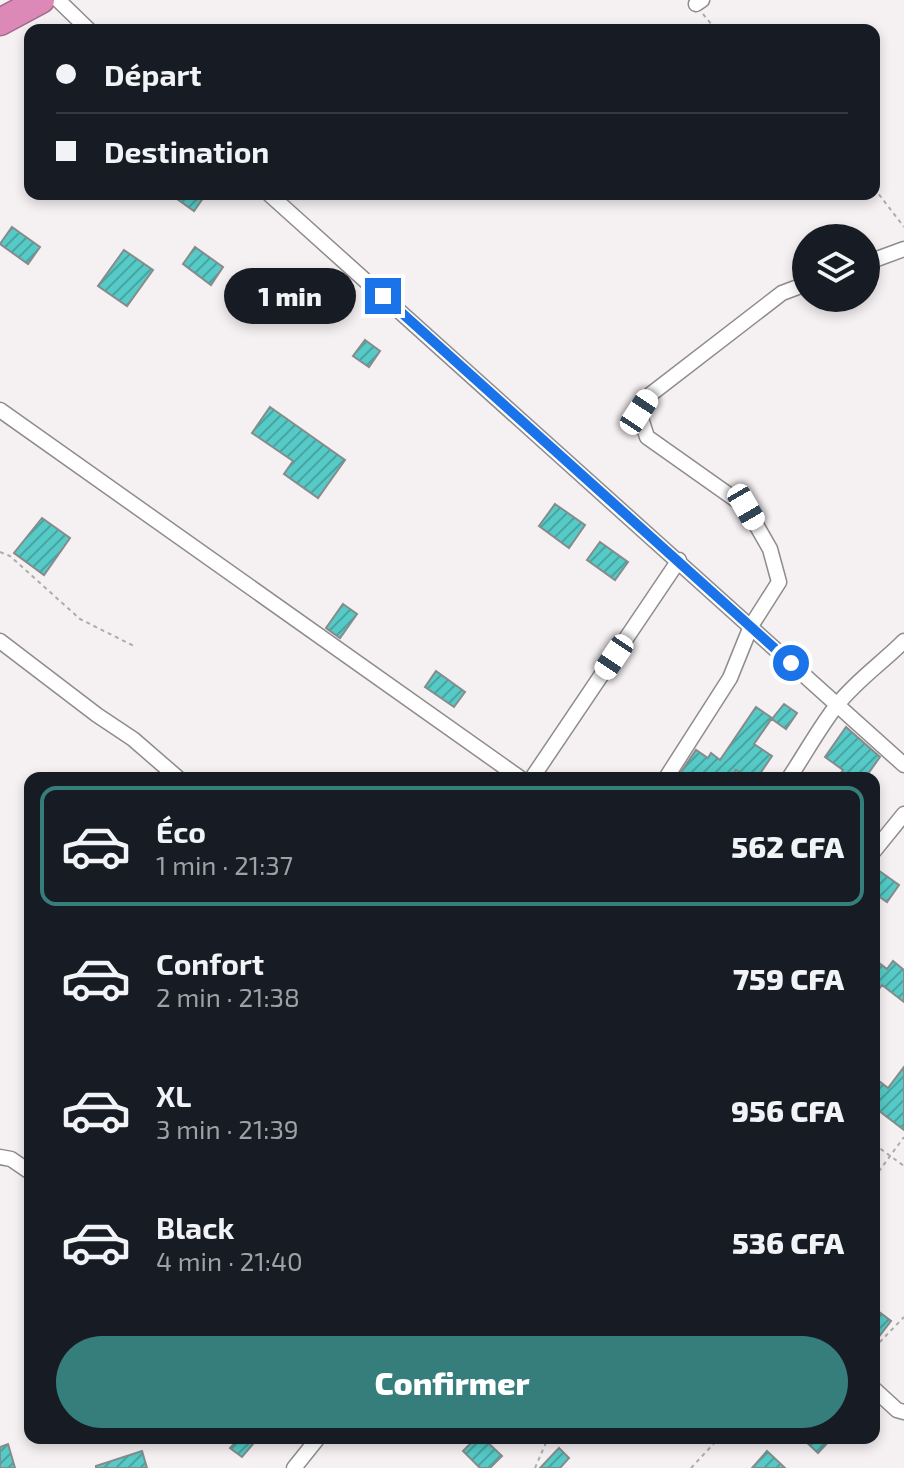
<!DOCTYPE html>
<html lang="fr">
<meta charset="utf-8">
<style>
:root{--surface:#171b24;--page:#242831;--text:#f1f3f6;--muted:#9ea1a6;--line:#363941;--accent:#367e7c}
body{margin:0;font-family:"Exo 2",sans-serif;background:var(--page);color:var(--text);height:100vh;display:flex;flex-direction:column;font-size:30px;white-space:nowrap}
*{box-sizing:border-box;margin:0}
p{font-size:26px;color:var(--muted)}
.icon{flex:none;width:44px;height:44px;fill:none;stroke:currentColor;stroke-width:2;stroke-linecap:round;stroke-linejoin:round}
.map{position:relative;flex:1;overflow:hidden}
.sheet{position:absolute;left:24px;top:772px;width:856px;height:672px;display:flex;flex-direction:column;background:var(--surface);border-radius:16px;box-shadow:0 4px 12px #0003}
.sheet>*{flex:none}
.hud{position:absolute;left:24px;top:24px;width:856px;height:176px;border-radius:16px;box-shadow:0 4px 12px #0003;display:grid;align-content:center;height:176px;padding:0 32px;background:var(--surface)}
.buttons{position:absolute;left:792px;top:224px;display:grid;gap:16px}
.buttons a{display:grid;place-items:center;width:88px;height:88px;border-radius:50%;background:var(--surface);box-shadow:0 4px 12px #0003;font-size:40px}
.end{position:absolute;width:36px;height:36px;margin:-18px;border:10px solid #1a73e8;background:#fff;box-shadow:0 0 0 4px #fff}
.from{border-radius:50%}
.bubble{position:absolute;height:56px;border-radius:28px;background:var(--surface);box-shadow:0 4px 12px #0003;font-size:26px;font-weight:800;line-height:56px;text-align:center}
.car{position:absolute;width:24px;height:48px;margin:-24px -12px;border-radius:10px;box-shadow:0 0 6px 2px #0007;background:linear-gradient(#fff 24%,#345 0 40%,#fff 0 76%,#345 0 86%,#fff 0)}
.hud b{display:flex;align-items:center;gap:28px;height:76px;font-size:30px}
.hud b+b{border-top:2px solid var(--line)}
.hud i{width:20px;height:20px;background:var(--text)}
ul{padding:14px 0 0;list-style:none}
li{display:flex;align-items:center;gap:24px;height:120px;margin:0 16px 12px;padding:0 16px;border:4px solid transparent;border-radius:16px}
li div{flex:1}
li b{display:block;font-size:30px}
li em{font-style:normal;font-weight:800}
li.selected{border-color:var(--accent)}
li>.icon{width:72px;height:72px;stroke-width:1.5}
.action{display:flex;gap:16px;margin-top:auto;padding:16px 32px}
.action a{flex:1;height:92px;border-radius:48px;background:var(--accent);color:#fff;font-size:32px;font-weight:800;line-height:92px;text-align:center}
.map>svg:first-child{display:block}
.building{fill:url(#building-hatch);stroke:#868b8b;stroke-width:2}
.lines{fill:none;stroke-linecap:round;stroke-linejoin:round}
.street-casing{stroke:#908b8d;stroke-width:17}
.highway-casing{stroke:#a26b8a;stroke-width:29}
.path{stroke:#afabad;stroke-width:2;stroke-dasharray:4 4;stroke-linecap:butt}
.street{stroke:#fff;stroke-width:14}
.highway{stroke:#dc89b7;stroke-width:26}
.route{stroke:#1a73e8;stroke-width:10}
</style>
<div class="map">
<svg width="904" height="1468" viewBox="0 0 904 1468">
<defs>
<pattern id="building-hatch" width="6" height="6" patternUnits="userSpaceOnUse" patternTransform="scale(2)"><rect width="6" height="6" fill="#56cac6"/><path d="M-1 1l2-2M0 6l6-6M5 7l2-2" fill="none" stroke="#48a5a2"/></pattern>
</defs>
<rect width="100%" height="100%" fill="#f5f0f2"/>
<path class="building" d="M170,194h36l-12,17z
M12,227l28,20 -12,17 -28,-20z
M195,247l28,20 -12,18 -28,-21z
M124,250l29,20 -26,36 -29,-20z
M365,340l15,11 -11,16 -16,-11z
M270,407l75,53 -27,38 -34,-24 9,-13 -41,-28z
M555,504l30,21 -16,23 -30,-22z
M42,518l28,20 -26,37 -30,-22z
M600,542l28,20 -13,18 -28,-20z
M343,604l14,10 -17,24 -14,-10z
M436,671l29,21 -11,15 -29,-20z
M784,704l13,9 -11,16 -14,-10z
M756,707l16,11 -18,26 18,12 -15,22h-11l-10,-8 -6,8h-41l-8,-6 15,-22 12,8 3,-5 9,7z
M846,727l34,30 -15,21h-28l6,-8 -18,-13z
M878,870l21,15 -12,17 -13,-9v-18z
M874,959l13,10 6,-8 11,9v32l-22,-17 -8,11z
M904,1067v63l-30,-23v-30l14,11z
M874,1308l17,13 -17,22z
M239,1438h19l-16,19 -12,-9z
M476,1438h7l19,18 -12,12h-10l-17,-17z
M802,1438h30l-14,15z
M8,1444l7,24h-15v-21z
M559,1448l10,10 -9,10h-20z
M142,1451l5,17h-51v-2z
M767,1451l18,17h-33z"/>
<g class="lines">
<defs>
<path id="street" d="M58,0l31,30
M696,4l6,-4
M269,194l635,571
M866,263l38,-14
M0,410l520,368
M0,641l97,74 36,24 45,39
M532,778l147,-218
M666,778l64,-100 21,-52 28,-44 -9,-33 -24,-42 -99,-70 -8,-25 12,-18 131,-101 24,-9
M789,778c16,-24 30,-50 48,-73 20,-25 45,-42 67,-64
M874,851l30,-37
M0,1157l11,2 19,13
M874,1389l23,21 7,2
M294,1468l24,-30"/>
<path id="highway" d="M0,22l41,-22"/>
</defs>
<use href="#street" class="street-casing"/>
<use href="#highway" class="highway-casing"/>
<path class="path" d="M703,14l13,16
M874,188l30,39
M0,552l10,4 70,63 54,27
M874,1144l30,22
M874,1178l30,-41
M874,1348l30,-31
M535,1468l13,-30
M691,1468l28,-30"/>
<use href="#street" class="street"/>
<use href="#highway" class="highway"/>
</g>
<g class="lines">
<path class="route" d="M383,296l408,367"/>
</g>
</svg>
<div class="buttons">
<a><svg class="icon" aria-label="layers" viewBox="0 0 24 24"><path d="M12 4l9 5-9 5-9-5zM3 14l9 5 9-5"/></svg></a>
</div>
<i class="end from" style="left:791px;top:663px"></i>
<i class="end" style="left:383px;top:296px"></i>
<div class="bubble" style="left:224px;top:268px;width:132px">1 min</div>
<i class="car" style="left:639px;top:412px;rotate:33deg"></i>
<i class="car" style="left:746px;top:507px;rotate:150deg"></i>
<i class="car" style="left:614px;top:657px;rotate:214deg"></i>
<div class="hud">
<b><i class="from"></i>Départ</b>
<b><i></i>Destination</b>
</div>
<section class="sheet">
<ul>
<li class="selected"><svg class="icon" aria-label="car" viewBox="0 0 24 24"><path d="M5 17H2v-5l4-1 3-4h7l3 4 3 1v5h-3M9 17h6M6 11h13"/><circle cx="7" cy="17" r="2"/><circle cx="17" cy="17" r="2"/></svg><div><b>Éco</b><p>1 min · 21:37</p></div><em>562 CFA</em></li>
<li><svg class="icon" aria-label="car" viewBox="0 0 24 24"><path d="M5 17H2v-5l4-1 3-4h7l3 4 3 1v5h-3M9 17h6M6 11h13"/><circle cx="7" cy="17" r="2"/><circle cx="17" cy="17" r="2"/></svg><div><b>Confort</b><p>2 min · 21:38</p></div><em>759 CFA</em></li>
<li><svg class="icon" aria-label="car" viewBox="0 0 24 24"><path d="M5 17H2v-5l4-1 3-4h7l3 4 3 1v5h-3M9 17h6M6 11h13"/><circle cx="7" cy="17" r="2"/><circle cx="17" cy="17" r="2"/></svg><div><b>XL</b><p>3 min · 21:39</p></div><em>956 CFA</em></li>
<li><svg class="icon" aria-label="car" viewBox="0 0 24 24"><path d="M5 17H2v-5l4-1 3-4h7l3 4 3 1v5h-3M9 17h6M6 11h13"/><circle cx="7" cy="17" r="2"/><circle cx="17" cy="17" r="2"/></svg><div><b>Black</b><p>4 min · 21:40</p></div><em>536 CFA</em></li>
</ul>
<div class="action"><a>Confirmer</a></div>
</section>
</div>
